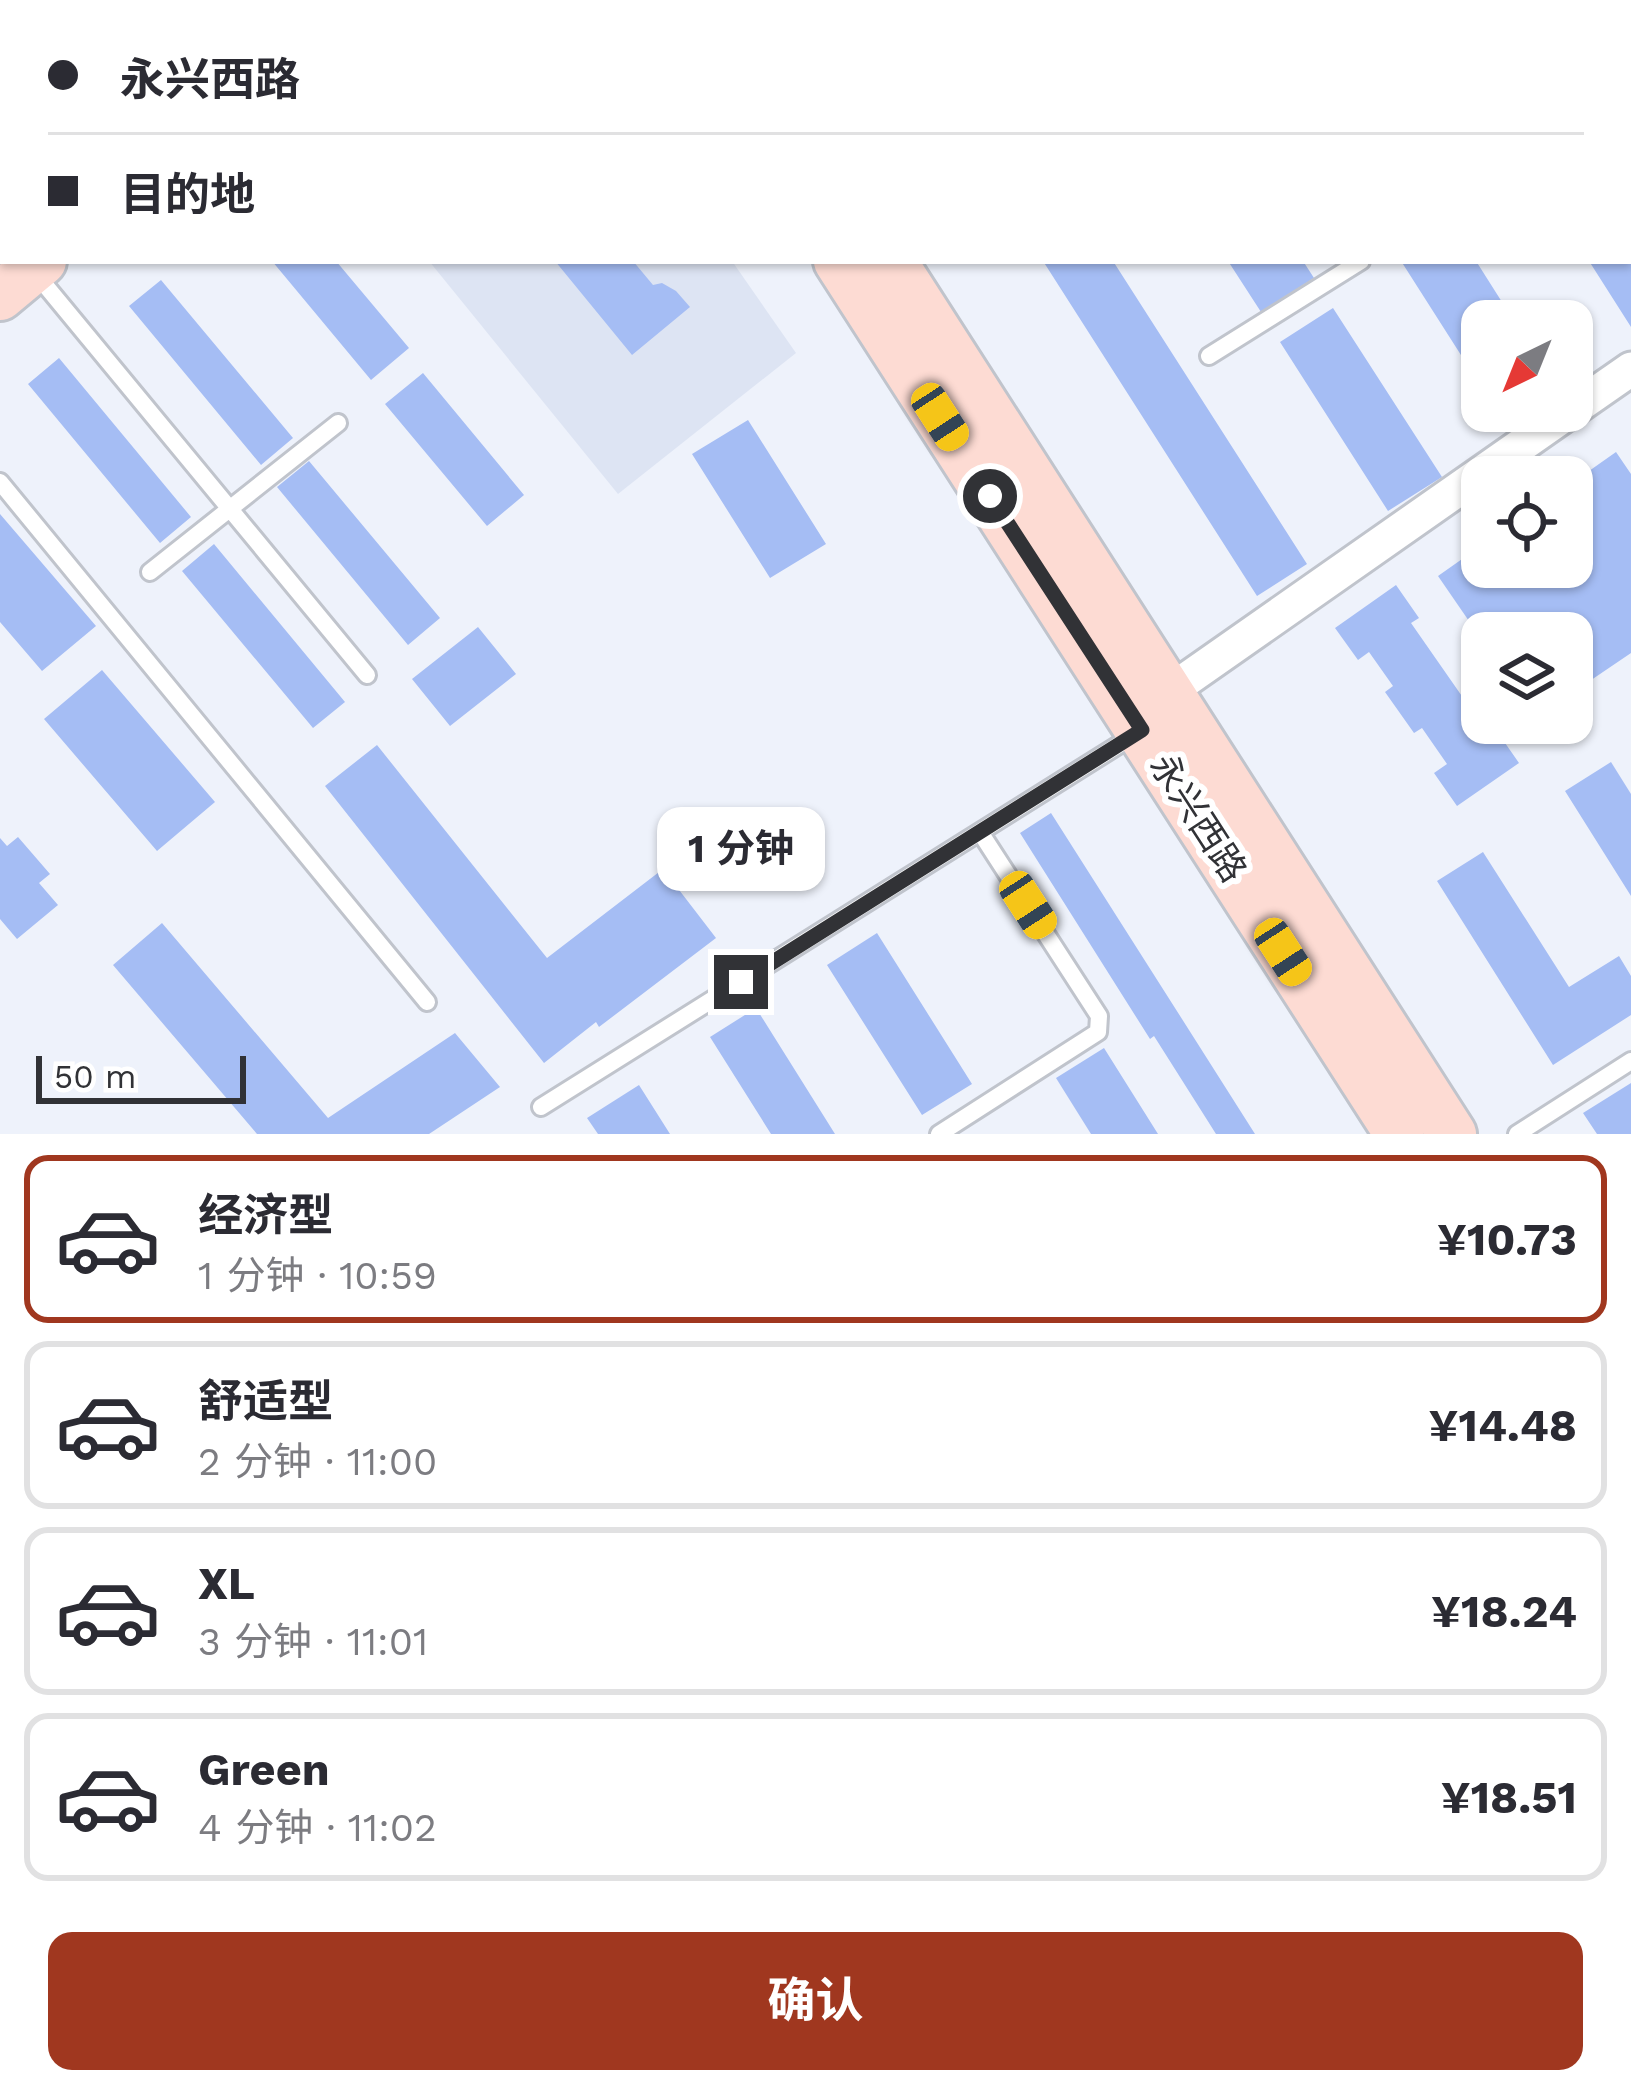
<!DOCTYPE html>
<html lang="zh">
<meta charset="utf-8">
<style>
:root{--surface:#fff;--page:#f2f2f3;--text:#2b2b33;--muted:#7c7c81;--line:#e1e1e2;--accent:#a0371f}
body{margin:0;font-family:"Work Sans","Noto Sans SC",sans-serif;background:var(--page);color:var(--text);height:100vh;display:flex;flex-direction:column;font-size:45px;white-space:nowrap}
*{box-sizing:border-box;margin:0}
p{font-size:39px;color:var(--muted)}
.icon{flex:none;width:66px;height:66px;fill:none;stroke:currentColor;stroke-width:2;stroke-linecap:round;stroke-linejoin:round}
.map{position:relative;height:1134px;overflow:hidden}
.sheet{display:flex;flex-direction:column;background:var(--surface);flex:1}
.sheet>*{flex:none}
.hud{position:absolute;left:0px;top:0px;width:1632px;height:264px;box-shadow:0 3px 9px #0004;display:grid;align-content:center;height:264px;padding:0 48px;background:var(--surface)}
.needle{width:78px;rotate:223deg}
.tools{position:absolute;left:1461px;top:300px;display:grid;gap:24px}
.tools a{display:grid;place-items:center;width:132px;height:132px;border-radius:24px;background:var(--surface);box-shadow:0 3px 9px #0004;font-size:60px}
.scale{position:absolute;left:36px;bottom:30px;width:210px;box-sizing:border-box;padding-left:12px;border:6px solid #313236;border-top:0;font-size:33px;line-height:42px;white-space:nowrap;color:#313236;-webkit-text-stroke:9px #fff;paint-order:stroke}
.end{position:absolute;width:54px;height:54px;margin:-27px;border:15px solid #313236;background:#fff;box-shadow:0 0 0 6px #fff}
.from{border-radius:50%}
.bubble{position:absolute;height:84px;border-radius:24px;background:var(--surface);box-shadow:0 3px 9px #0004;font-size:39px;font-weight:700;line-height:84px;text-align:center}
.car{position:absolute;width:36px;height:72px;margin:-36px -18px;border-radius:15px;box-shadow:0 0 9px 3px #0007;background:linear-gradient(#f5c518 24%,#345 0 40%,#f5c518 0 76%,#345 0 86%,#f5c518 0)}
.hud b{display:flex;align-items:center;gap:42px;height:114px;font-size:45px}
.hud b+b{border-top:3px solid var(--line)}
.hud i{width:30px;height:30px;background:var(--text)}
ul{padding:21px 0 0;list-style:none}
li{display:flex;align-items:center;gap:36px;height:168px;margin:0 24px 18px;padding:0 24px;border:6px solid var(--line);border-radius:24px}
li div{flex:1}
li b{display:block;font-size:45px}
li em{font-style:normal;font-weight:700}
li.current{border-color:var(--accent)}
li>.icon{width:108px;height:108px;stroke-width:1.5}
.button{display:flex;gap:24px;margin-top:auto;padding:24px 48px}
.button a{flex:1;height:138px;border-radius:24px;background:var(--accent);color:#fff;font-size:48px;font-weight:700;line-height:138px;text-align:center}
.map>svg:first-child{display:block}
.built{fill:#dde4f3}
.building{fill:#a5bdf4}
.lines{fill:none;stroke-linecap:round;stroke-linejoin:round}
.lane-casing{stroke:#c0c4cc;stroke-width:22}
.street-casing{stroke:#c0c4cc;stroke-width:39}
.secondary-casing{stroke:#c0c4cc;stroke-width:54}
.lane{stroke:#fff;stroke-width:16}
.street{stroke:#fff;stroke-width:33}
.secondary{stroke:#fddbd3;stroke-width:48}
.route{stroke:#313236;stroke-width:15}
.labels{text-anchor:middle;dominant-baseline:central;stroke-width:12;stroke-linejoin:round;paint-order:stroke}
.street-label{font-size:36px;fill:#313236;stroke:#fff}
</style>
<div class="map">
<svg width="1631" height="1134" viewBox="0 0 1631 1134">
<rect width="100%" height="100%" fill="#eef2fb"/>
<path class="built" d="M429,261h303l64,92 -178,141z"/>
<path class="building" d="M272,261h64l73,87 -38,32z
M555,261h78l20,24 9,-2 14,8 14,16 -58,48z
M1043,261h70l194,303 -50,32z
M1228,261h75l11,17 -53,34z
M1401,261h75l38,60h-32v67z
M1589,261h42v66z
M161,280l132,158 -32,27 -132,-159z
M1333,308l109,169 -54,34 -108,-169z
M59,358l132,159 -31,26 -132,-159z
M423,373l101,122 -37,31 -102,-122z
M1497,411h33l-24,15z
M748,420l78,124 -56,34 -78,-124z
M1616,452l15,22v179l-59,40v-60h-90v7l-44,-64 44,-31v22h90v-84z
M309,461l131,157 -32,27 -131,-158z
M0,514l96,112 -54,45 -42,-49z
M214,544l131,158 -32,26 -131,-157z
M1396,585l23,33 -8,5 78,112 7,-5 23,33 -62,43 -23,-33 13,-9 -25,-36 -8,5 -29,-41 8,-6 -24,-34 -11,8 -23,-32z
M478,627l38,47 -66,52 -38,-47z
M102,670l113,132 -58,49 -113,-132z
M377,745l170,213 116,-89 53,69 -117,89 -3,-5 -52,41 -219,-277z
M1611,762l20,32v102l-66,-105z
M1051,813l131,206 73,115h-39l-62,-98 -4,3 -130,-206z
M18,837l32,37 -11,9 19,22 -41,34 -17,-20v-81l7,8z
M1483,852l86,135 50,-31 12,20v39l-78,50 -116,-184z
M162,923l166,195 127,-85 45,54 -71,47h-172l-144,-169z
M877,933l95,151 -50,31 -95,-150z
M756,1008l79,126h-64l-61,-97z
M1104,1048l54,86h-67l-35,-56z
M1631,1083v51h-34l-14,-21z
M639,1085l31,49h-72l-11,-16z"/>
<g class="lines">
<defs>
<path id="lane" d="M1402,0l2,3
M1248,3l5,-3
M36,274l331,401
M1209,356l152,-95
M0,482l427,520
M150,572l188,-149
M541,1107l595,-373
M939,1134l159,-102 1,-16 -119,-184
M1517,1134l114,-73"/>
<path id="street" d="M1572,410l59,-41
M1170,691l400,-280"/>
<path id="secondary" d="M670,0l2,3
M724,0l2,3
M306,3l4,-3
M353,3l4,-3
M838,261l561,873
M892,261l560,873
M0,296l42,-35"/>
</defs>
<use href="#lane" class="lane-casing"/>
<use href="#street" class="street-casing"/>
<use href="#secondary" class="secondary-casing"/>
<use href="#lane" class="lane"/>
<use href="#street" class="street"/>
<use href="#secondary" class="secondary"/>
</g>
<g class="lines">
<path class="route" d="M741,982l401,-252 -152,-234"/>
</g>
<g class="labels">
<g class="street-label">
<text transform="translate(1198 818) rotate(57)">永兴西路</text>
</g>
</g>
</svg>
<div class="tools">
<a><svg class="needle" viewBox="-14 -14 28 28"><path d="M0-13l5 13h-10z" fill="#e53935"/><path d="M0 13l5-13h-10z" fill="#7c7c81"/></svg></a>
<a><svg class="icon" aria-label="locate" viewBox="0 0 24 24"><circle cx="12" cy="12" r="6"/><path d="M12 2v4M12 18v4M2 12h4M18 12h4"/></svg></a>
<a><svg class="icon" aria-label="layers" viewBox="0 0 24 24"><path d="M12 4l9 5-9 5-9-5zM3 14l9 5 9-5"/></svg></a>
</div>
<div class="scale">50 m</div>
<i class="end from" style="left:990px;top:496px"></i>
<i class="end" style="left:741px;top:982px"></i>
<div class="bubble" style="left:657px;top:807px;width:168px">1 分钟</div>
<i class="car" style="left:940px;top:417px;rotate:147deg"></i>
<i class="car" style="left:1028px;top:905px;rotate:147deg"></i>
<i class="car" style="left:1283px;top:952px;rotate:147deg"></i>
<div class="hud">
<b><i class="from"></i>永兴西路</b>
<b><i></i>目的地</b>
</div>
</div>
<section class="sheet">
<ul>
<li class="current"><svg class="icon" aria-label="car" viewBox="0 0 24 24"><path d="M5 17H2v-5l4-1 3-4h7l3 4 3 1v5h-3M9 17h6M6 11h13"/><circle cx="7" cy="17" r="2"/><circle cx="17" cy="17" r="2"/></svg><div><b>经济型</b><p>1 分钟 · 10:59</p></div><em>¥10.73</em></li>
<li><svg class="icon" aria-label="car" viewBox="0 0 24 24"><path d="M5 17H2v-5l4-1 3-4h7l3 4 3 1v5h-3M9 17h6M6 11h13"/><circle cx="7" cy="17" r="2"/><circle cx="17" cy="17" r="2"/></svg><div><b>舒适型</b><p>2 分钟 · 11:00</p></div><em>¥14.48</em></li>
<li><svg class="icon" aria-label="car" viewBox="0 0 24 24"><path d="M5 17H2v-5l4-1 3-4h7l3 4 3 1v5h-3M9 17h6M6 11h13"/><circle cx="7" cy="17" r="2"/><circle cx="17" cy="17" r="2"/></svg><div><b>XL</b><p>3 分钟 · 11:01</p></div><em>¥18.24</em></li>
<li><svg class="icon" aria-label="car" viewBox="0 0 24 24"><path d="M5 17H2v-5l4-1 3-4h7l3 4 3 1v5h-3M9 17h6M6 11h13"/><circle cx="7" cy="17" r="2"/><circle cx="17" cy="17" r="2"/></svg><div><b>Green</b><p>4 分钟 · 11:02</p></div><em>¥18.51</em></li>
</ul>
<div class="button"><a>确认</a></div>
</section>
